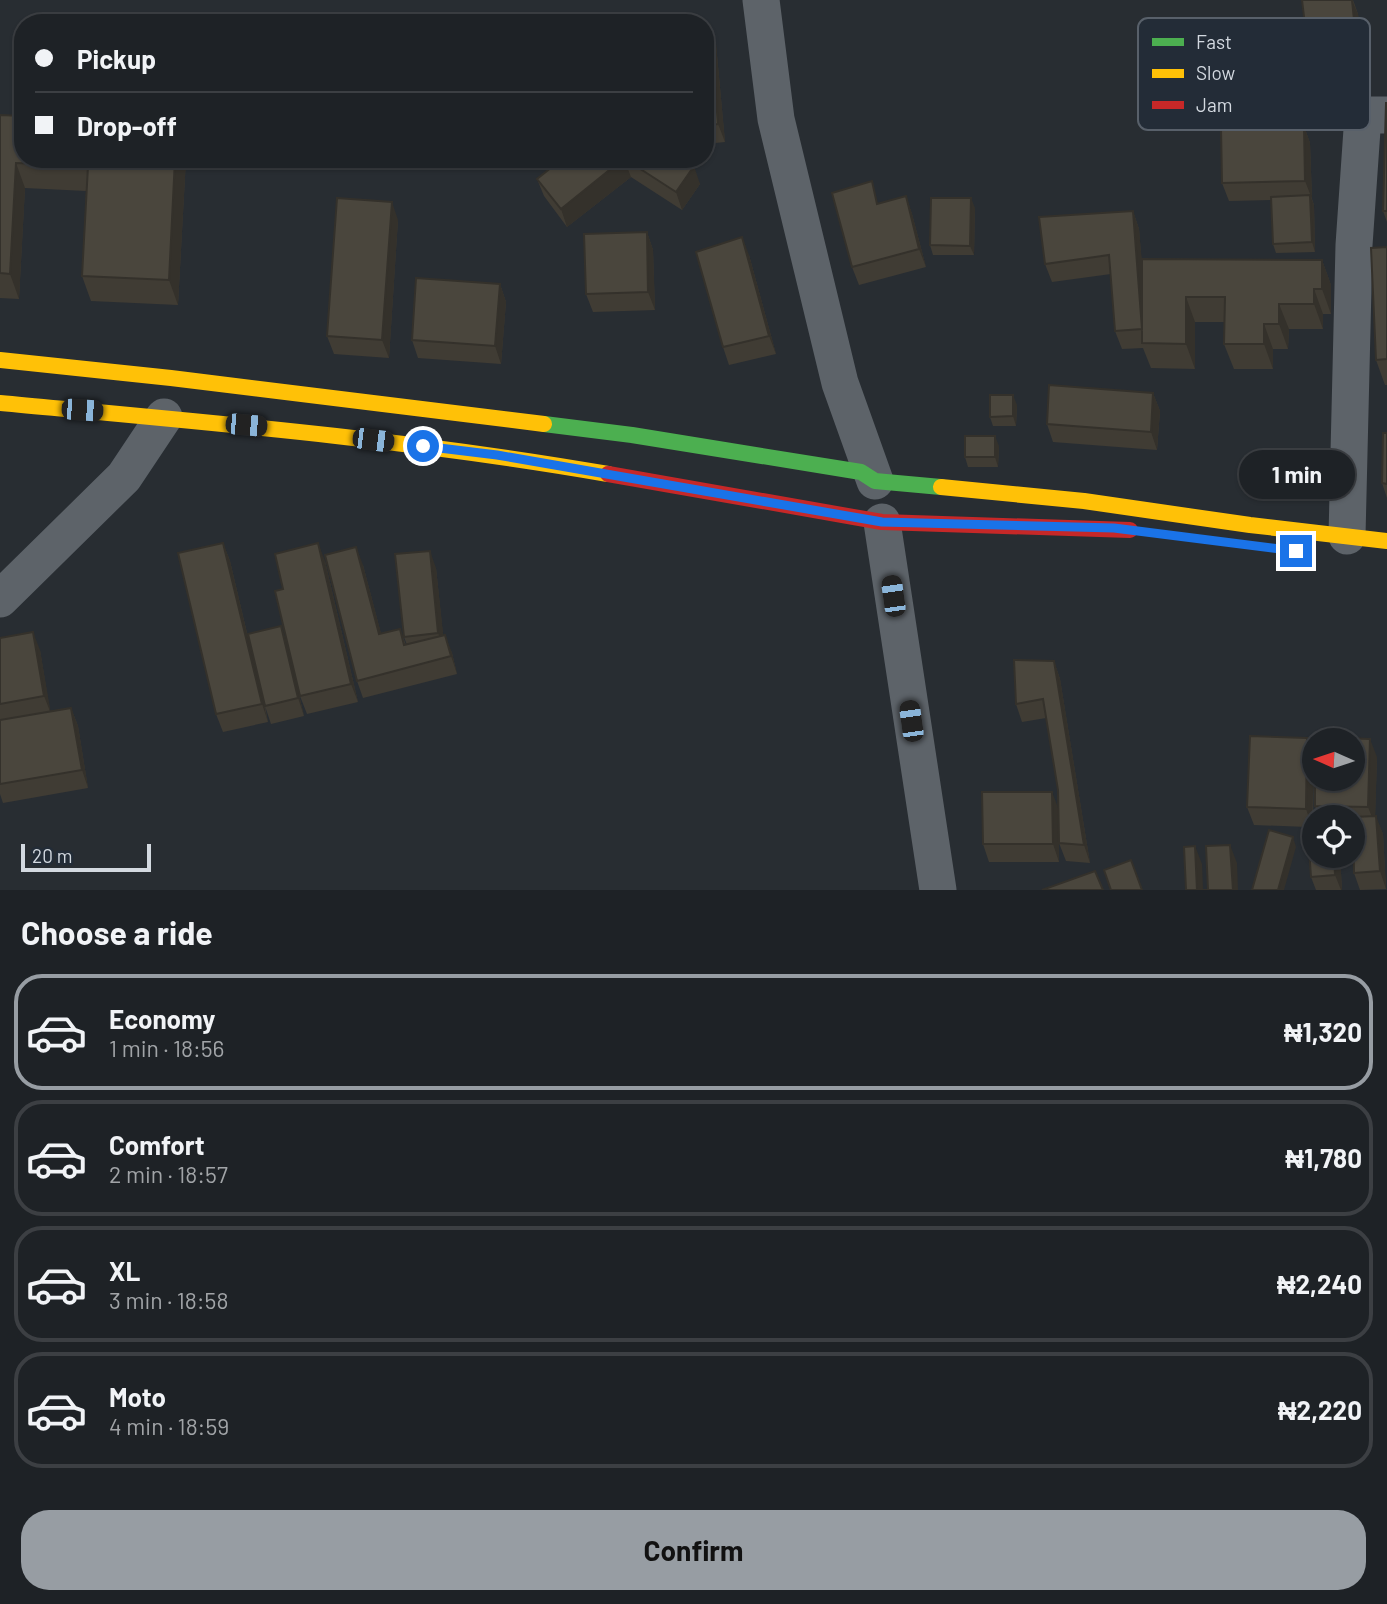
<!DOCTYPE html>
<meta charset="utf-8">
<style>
:root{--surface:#1e2226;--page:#2b2f32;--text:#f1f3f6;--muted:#a1a4a7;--line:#3c3f43;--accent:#979da3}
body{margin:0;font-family:Barlow,sans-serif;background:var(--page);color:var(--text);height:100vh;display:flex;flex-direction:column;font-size:26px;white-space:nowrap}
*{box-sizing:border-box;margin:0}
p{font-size:23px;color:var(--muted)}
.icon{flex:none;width:38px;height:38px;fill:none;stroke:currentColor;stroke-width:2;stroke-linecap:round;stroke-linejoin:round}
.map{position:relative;height:890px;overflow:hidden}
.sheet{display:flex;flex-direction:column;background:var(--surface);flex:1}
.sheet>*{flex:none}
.guide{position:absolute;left:14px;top:14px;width:700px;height:154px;border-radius:28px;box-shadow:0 2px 5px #0004,0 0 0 2px var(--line);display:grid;align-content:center;height:154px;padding:0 21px;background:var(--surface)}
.needle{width:46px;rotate:273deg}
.fabs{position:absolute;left:1302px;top:728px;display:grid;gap:14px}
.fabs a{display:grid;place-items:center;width:63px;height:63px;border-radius:50%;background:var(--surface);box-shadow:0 2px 5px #0004,0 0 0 2px var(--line);font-size:35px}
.scale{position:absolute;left:21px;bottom:18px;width:130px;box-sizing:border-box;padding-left:7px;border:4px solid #d3d9e0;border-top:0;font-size:19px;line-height:24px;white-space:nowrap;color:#d3d9e0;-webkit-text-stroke:5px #232c37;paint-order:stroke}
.end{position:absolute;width:32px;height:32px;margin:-16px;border:9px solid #1a73e8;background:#fff;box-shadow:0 0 0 4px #fff}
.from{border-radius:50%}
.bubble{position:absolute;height:49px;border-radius:24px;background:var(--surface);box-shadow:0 2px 5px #0004,0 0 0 2px var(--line);font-size:23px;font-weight:700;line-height:49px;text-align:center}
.car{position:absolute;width:21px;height:42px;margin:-21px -10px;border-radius:9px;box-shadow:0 0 5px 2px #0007;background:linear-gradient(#222 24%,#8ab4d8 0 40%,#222 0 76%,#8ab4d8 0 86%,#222 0)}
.guide b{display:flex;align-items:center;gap:24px;height:66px;font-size:26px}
.guide b+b{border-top:2px solid var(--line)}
.guide i{width:18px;height:18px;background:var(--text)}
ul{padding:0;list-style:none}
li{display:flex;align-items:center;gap:21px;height:116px;margin:0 14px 10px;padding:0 7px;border:4px solid var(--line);border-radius:28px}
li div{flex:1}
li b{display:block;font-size:26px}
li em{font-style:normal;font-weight:700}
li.active{border-color:var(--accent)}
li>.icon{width:63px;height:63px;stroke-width:1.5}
h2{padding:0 21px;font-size:32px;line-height:84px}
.primary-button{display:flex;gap:14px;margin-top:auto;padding:14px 21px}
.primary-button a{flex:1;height:80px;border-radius:28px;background:var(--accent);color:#111;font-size:28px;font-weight:700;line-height:80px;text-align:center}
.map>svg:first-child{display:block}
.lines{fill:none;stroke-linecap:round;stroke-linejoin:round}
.street{stroke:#5d6369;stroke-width:37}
.fast{stroke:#4caf50;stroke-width:16}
.slow{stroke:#ffc107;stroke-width:16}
.jam{stroke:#c62828;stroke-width:16}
.wall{fill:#403c34}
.shaded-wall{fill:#34312b}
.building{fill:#4a463d;stroke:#34312b;stroke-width:2}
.route{stroke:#1a73e8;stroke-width:9}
.key{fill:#232c37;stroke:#58606a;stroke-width:2}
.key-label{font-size:19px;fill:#d3d9e0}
</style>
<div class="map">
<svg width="1387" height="890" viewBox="0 0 1387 890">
<rect width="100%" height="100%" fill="#282d32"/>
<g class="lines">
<path class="street" d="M761,0l15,119 64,264 35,98
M882,522l56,368
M1347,536l7,-291 9,-130h24
M0,599l124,-122 40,-60"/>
<path class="fast" d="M544,424l88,11 229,37 14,9 66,6"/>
<path class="slow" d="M0,360l171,18 373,46
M0,403c203,19 407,36 608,71
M941,487l143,14 166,24 137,16"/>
<path class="jam" d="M608,474l274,48 248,8"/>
</g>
<path class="wall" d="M1302,0h51l5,14 10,88 -49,5 -7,-18z
M710,26l6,18 9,98 -20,2v-117z
M1387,103v119l-4,-11z
M0,115l186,44 -8,146 -87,-4 -9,-25 4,-85 -61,-3 -6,111 -19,-1z
M1304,126l6,17 2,56 2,6 1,47 -39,1 -3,-9 -2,-44 -42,1 -7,-18z
M475,159h24l-1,2z
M562,159h122l16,25 -18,26 -51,-33 -64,50 -23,-31 -7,-17z
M906,196l6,18 14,53 -67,18 -7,-18 27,-63z
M975,208l-1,47h-41l-3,-10z
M1133,211l6,18 3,37 180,-6 9,25v29h-8v15h-34l-1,20h-15v20h-39l-10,-25 1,-22h-30v47l-44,-1 -8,-20 -21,1 -7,-18 -4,-57 -59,8 -7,-18z
M398,220l-9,138 -55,-4 -7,-18z
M647,232l6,18 2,60 -62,2 -7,-18z
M1387,247v138h-2l-9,-25z
M749,255l27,99 -47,11 -6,-18z
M500,284l6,18 -5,62 -83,-6 -6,-18z
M1153,393l7,18 -3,39 -104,-8 -6,-18z
M1017,405l-1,21h-23l-3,-9z
M1387,433v65l-5,-15z
M999,446l-1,21h-30l-3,-10z
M223,543l7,18 34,144 17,-79 6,18 17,72 -33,8 -6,-18 3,16 -45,10 -7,-18z
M325,561l33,141 -51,12 -7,-18 -17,-107z
M363,565l18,69 19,-5 6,16h1l-3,-8 32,-69 7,67 9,18 5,21 -94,24 -6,-17z
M0,638l40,12 10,61 21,-3 7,18 10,62 -85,15 -3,-9z
M1054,661l6,18 30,184 -24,-2 -7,-18v19h-70l-6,-18 76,-35 -1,-19 -12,-72 -24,4 -6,-18z
M1314,756l-1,64 27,36 2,34h-26l-5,-13 -3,-50 -54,-2 -7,-18z
M1377,757l-2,59 8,18 3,55 -26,1 -6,-17 -1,-56h-34l-4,-11z"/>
<path class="shaded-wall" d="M1352,0l6,14 3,24 -7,-18z
M1355,22l7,18 6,62 -6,-18z
M710,26l6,18 9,98 -7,-18z
M1304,126l6,17 2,56 -7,-18z
M175,159h11l-8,146 -9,-25z
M623,159h1l7,18 -64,50 -6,-18z
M16,163l9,25 -6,111 -9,-25z
M694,166l6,18 -18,26 -6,-18z
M1310,195l4,10 1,47 -3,-10z
M906,196l6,18 14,53 -7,-18z
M971,198l4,10 -1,47 -4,-9z
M392,202l6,18 -9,138 -7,-18z
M1133,211l6,18 10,115 -7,-15z
M647,232l6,18 2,60 -7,-18z
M742,237l7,18 27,99 -7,-18z
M1322,260l9,25v29l-9,-25z
M500,284l6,18 -5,62 -6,-18z
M1314,289l9,25v15l-9,-25z
M1186,297l9,25v47l-9,-25z
M1279,304l10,25 -1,20 -9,-25z
M1264,324l9,25v20l-9,-25z
M1153,393l7,18 -3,39 -6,-18z
M1013,395l4,10 -1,21 -3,-10z
M995,436l4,10 -1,21 -3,-10z
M223,543l7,18 38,161 -6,-18z
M318,543l7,18 33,141 -7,-18z
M356,547l7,18 23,87 -7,-18z
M430,551l6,17 9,83 -7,-18z
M281,626l6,18 17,72 -6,-18z
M33,632l7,18 11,64 -7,-18z
M445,635l7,18 5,21 -6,-18z
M1054,661l6,18 30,184 -6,-18z
M71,708l7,18 10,62 -6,-18z
M1307,738l7,18 -2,71 -6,-18z
M1370,739l7,18 -2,68 -7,-18z
M1052,792l7,18v52l-6,-18z
M1376,816l7,18 3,55 -6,-18z
M1293,837l3,10 -12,43h-6z
M1230,845l7,18 1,27h-5z
M1195,846l7,18 1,26h-6z
M1334,856h6l2,34h-1l-6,-15z"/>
<path class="building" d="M1302,0h50l2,20 -49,5z
M539,19l64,4h-64z
M710,26l8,98 -13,1v-98z
M1386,103h1v108h-4z
M0,115l23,1v43h152l-6,121 -87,-4 6,-110 -72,-3 -6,111 -10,-1z
M1304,126l1,55 -83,2 -1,-55z
M562,159h61l-62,50 -24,-30z
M625,159h59l10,7 -18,26z
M872,181l5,23 29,-8 13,53 -67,18 -20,-74z
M1310,195l2,47 -39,2 -2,-47z
M337,198l55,4 -10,138 -55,-4z
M931,198h40l-1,48 -40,-1z
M1133,211l9,118 -27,2 -6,-76 -64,9 -6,-47z
M647,232l1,60 -62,2 -2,-60z
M742,237l27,99 -46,11 -27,-95z
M1387,247v112l-11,1 -5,-112z
M1142,259l180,1v29h-8v15h-35v20h-15v20h-40l1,-47h-39v47l-44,-1z
M416,278l84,6 -5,62 -83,-6z
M1049,385l104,8 -2,39 -104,-8z
M990,395h23v21l-23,1z
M1383,433h4v51l-5,-1z
M965,436h30v21h-30z
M223,543l39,161 -46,10 -38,-161z
M318,543l33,141 -51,12 -25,-105 8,-2 -8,-35z
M356,547l23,87 21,-5 4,16 41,-10 6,21 -94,25 -32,-126z
M430,551l8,82 -34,4 -9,-83z
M281,626l17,72 -33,8 -17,-72z
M33,632l11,64 -44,8v-66z
M1014,660l40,1 30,184 -25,-2 -1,-53 -15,-91 -27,5z
M71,708l11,62 -82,14v-64z
M1250,736l57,2 -1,71 -59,-2z
M1316,737l54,2 -2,68 -53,-1v-27h38v-39h-37z
M982,792h70l1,52h-70z
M1376,816l4,55 -26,2 -1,-56z
M1307,820h7v36h20l1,19 -24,2z
M1269,830l24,7 -15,53h-26z
M1230,845l3,45h-47l-2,-43 11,-1 2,44h11l-2,-44z
M1131,860l11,30h-31l-7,-20z
M1095,871l8,19h-61z"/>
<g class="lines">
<path class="route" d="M423,446l74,9 385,67 232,6 182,23"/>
</g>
<rect x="1138" y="18" width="232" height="112" rx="10" class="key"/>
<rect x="1152" y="38" width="32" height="8" fill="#4caf50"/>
<rect x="1152" y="69" width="32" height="9" fill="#ffc107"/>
<rect x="1152" y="101" width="32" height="8" fill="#c62828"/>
<g class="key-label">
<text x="1196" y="49">Fast</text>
<text x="1196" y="80">Slow</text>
<text x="1196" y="112">Jam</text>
</g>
</svg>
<div class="fabs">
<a><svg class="needle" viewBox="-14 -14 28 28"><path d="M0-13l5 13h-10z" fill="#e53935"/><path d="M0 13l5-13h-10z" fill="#a1a4a7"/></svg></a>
<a><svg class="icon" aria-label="locate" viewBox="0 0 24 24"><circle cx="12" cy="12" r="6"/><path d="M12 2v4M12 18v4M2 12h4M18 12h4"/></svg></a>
</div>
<div class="scale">20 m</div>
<i class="end from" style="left:423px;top:446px"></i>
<i class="end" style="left:1296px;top:551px"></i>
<div class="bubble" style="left:1239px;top:450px;width:116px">1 min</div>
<i class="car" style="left:82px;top:410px;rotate:94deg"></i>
<i class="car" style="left:246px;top:425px;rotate:95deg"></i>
<i class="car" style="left:373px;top:440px;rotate:97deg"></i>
<i class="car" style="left:893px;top:596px;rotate:352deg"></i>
<i class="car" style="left:911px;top:721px;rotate:352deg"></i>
<div class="guide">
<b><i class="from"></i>Pickup</b>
<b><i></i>Drop-off</b>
</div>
</div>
<section class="sheet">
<h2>Choose a ride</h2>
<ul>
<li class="active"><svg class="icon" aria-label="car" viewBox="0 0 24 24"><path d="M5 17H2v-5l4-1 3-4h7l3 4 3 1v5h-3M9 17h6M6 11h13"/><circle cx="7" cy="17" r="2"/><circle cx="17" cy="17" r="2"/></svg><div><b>Economy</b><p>1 min · 18:56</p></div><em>₦1,320</em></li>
<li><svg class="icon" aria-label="car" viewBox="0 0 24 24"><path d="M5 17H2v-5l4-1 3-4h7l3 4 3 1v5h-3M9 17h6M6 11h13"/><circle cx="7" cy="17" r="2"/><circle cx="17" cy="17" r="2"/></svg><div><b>Comfort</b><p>2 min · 18:57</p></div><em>₦1,780</em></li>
<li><svg class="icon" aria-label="car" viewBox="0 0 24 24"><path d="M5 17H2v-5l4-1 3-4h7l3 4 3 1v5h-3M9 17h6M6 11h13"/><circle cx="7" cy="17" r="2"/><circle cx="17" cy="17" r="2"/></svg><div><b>XL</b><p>3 min · 18:58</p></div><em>₦2,240</em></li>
<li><svg class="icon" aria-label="car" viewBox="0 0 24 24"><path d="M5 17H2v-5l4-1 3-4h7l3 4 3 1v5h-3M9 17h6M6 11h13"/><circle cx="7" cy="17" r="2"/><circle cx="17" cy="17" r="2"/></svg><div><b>Moto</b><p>4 min · 18:59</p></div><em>₦2,220</em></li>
</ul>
<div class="primary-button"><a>Confirm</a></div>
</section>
